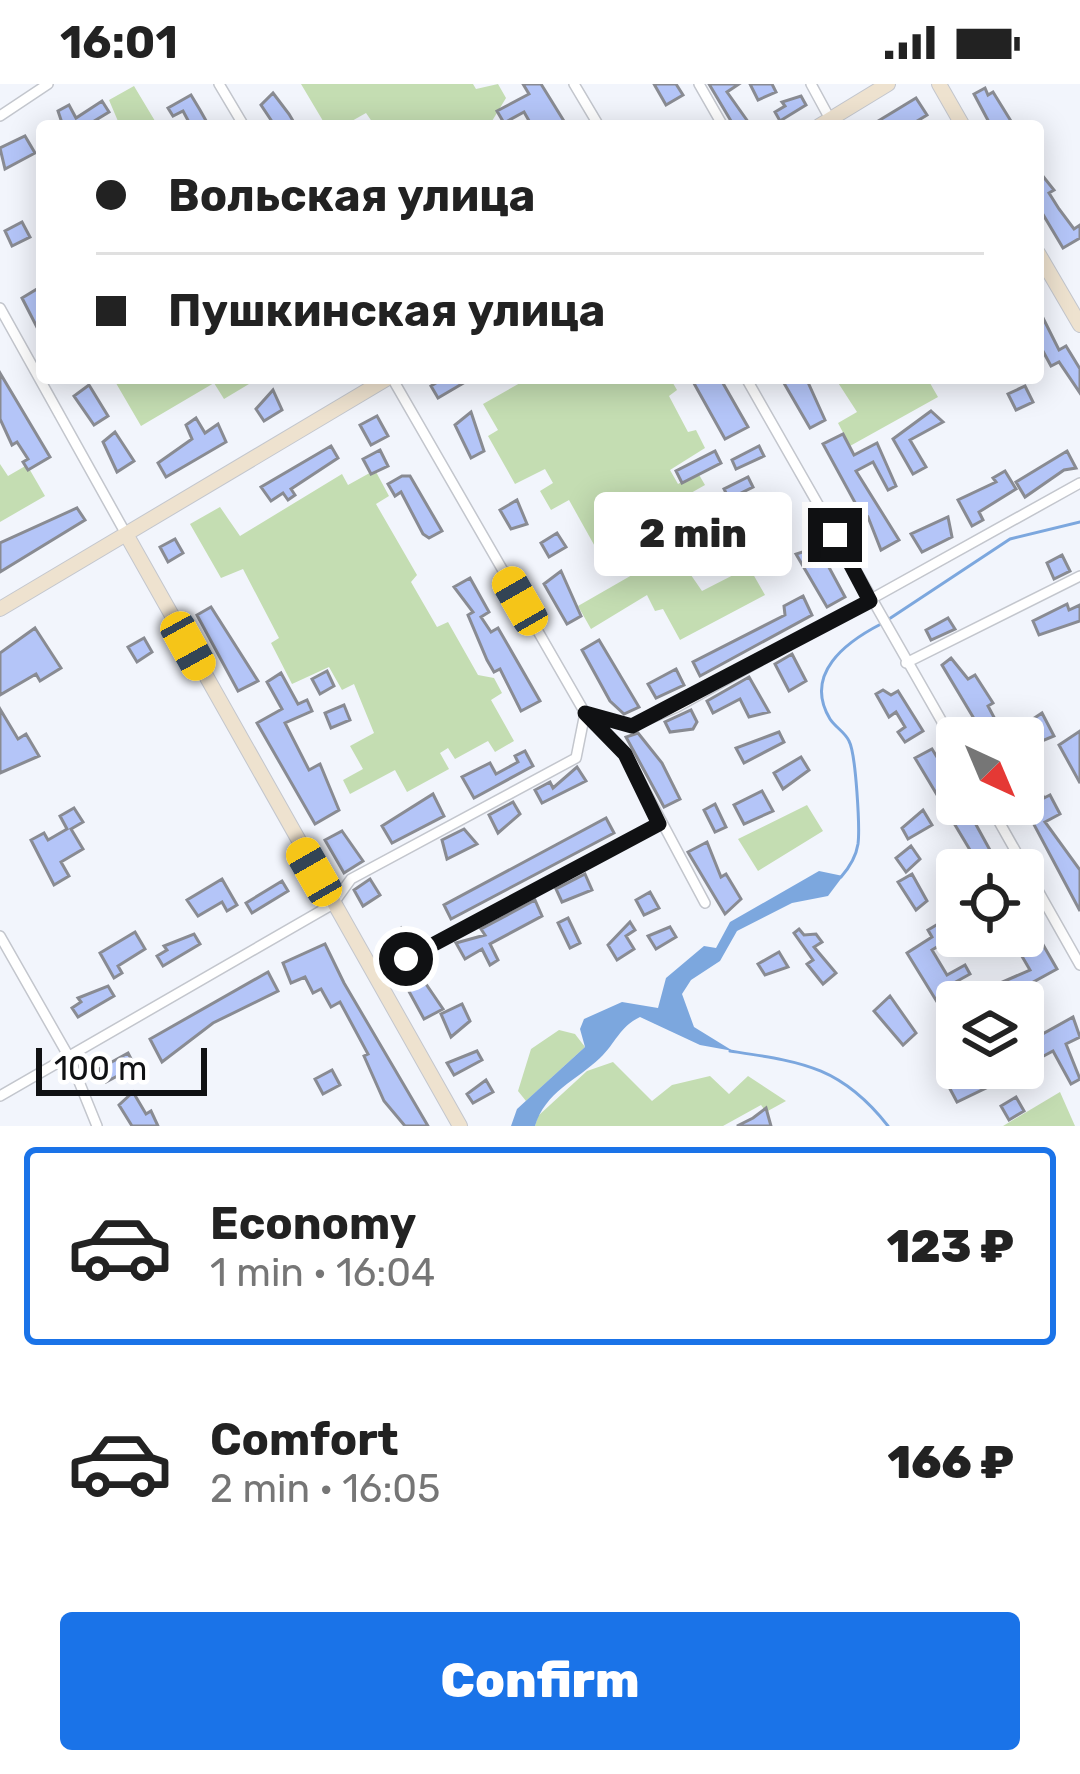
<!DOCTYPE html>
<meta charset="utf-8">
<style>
:root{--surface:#fff;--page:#f2f2f2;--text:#222;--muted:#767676;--line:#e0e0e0;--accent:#1a73e8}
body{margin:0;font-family:Rubik,sans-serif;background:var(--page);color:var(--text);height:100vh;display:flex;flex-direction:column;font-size:45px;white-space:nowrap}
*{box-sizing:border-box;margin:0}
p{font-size:39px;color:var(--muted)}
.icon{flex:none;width:66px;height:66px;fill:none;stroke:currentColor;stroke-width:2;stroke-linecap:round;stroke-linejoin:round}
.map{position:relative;height:1042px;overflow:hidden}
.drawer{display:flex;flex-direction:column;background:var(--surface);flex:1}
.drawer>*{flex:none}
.hud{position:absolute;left:36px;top:36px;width:1008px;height:264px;border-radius:12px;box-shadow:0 6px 30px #0003;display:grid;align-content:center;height:264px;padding:0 60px;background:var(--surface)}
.needle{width:78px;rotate:136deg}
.tools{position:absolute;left:936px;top:633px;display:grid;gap:24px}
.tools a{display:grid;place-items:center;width:108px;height:108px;border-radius:12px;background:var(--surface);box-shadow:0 6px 30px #0003;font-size:60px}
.scale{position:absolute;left:36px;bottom:30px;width:171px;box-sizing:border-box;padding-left:12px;border:6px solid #101113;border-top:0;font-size:33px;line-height:42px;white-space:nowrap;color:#101113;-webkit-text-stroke:9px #fff;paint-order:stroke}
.end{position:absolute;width:54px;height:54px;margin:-27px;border:15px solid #101113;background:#fff;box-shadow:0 0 0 6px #fff}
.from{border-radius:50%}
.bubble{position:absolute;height:84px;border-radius:12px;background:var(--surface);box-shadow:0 6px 30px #0003;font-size:39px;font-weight:800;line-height:84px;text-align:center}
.car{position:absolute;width:36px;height:72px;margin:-36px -18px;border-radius:15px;box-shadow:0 0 9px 3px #0007;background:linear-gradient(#f5c518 24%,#345 0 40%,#f5c518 0 76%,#345 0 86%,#f5c518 0)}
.hud b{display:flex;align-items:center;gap:42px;height:114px;font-size:45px}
.hud b+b{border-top:3px solid var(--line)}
.hud i{width:30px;height:30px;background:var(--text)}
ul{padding:21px 0 0;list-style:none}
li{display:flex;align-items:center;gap:36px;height:198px;margin:0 24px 18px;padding:0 36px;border:6px solid transparent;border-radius:12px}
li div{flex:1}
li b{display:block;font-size:45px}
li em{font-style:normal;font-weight:800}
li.active{border-color:var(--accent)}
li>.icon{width:108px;height:108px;stroke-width:1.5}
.action{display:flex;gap:24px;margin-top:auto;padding:24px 60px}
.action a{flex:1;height:138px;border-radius:12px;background:var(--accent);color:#fff;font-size:48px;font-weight:800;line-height:138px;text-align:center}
.status{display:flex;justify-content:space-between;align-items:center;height:84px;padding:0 60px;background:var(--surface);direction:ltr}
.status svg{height:33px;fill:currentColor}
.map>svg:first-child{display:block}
.green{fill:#c4ddb2}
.water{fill:#7ca7de}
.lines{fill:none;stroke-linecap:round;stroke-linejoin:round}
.stream{stroke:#7ca7de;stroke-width:3}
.building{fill:#b4c5f8;stroke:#898b92;stroke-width:3}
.street-casing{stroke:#c3c6cd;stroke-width:12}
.secondary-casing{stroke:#c3c6cd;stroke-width:16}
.street{stroke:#fff;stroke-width:9}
.secondary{stroke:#eee2cf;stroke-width:14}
.route{stroke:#101113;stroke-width:15}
</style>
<div class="status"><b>16:01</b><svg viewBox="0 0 49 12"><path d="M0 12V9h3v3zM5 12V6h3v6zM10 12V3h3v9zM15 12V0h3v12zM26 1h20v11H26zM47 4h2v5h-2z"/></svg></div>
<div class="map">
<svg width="1080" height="1042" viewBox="0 0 1080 1042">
<rect width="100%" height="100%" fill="#f2f5fc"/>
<path class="green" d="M301,0h172l3,5 22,-5 8,14 -17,28h-114l-9,-13 -23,13h-17z
M134,2l24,40h-38l-11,-26z
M113,294h140l1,3 -30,18 -10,-16 -73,43z
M529,294h141l7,12 -8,6 19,36 8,-2 9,18 -35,22 8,14 20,-11 7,12 -44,25 11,20 -8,6 38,55 47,-24 16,28 -85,45 -17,-31 -8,2 -8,-16 -56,34 -13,-23 61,-35 -10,-15 -22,12 -38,-68 -18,10 -11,-19 13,-8 -8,-14 -30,15 -27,-48 10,-6 -15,-26z
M835,294h92l11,19 -88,49 -12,-23 19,-11z
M0,380l8,12 19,-11 18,31 -45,26z
M375,386l14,26 -13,8 41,71 -6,7 26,45 11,-5 30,53 16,3 8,15 -11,7 23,41 -19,11 -7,-11 -33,18 -7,-11 -8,5 9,16 -42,23 -12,-22 -45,24 -7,-14 20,-11 -13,-23 24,-13 -20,-49 -12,6 -13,-23 -37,17 -21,-41 8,-5 -36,-69 -22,9 -31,-54 30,-17 20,29 102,-62 6,11z
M807,721l16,26 -65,40 -20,-32z
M559,946l16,4 10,13 -59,54 -8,-10 13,-42z
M613,978l39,39 20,-16 38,-9 19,18 19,-18 38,25 -20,11 -5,-7 -38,21h-188l3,-10 49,-45z
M1060,1008l15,34h-72z"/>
<path class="water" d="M819,787l24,5 -15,20 -36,7 -55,28 -17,30 -29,19 -9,14 12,33 39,24 -33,-6 -60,-28c-21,10 -24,26 -40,41 -23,22 -55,34 -65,68h-24l6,-17 68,-62 -5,-18 4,-10 38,-17 36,6 8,-30 38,-32 12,2 14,-26z"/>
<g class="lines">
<path class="stream" d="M889,535l121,-80 70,-17
M841,793c7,-8 15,-20 17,-33 2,-16 -2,-90 -9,-103 -4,-9 -14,-14 -19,-22 -27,-45 16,-77 51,-95
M730,967c72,11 111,15 158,75"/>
</g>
<path class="building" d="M523,0h18l26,42h-35l-8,-14 -20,11 -7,-12 32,-17z
M654,0h22l7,11 -17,10z
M709,0h30l-12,8 24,34h-17z
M750,0h22l4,8 -18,8z
M985,4l3,7 5,-3 21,34h-23l-17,-32z
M273,9l16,21 7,12h-21l-14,-21z
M191,11l9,15 9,16h-18l-8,-15 -10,5 -5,-8z
M801,12l5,9 -26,16 -5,-9 10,-6 -3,-4z
M916,14l11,17 -18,11h-39z
M102,17l7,11 -23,14h-23l-5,-15 11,-6 7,13z
M25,52l10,17 -30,16 -5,-21z
M1038,86l16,20 -5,3 10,16 15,20 6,-4v13l-17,10 -25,-42z
M22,138l8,15 -18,9 -7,-15z
M42,202v51l-20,-39z
M1038,224l21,42 7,-4 14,23v24l-21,-31 -8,4 -13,-24z
M0,289l50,84 -22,13 -5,-8 5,-3 -11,-17 -5,3 -12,-26z
M444,294h28l-34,20 -7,-12z
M691,294h29l28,49 -23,12z
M781,294h25l19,42 -15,8z
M89,301l19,31 -14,9 -20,-29z
M1025,302l8,16 -17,8 -8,-16z
M273,306l9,20 -18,11 -8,-12z
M931,327l12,11 -33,18 16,27 -13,7 -20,-35z
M471,328l13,39 -13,7 -16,-33z
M377,332l11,20 -17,9 -11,-20z
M196,334l9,15 13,-9 8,18 -60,35 -8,-14 34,-24 -6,-14z
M115,348l19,29 -17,11 -14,-30z
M843,350l11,21 23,-12 19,43 -8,4 -15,-28 -17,9 43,69 -18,10 -13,-33 -4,2 -41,-75z
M331,362l7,12 -47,31 4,6 -7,5 -5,-7 -12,8 -10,-14z
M759,362l5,10 -28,13 -4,-9z
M380,366l8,16 -17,8 -8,-15z
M715,367l6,12 -39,20 -6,-12z
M1067,367l9,17 -12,2 -39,27 -9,-15z
M1005,387l11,18 -37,23 4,8 -11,6 -14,-26 38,-18 -3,-4z
M402,392h8l32,55 -13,7 -6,-4 -22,-42 -6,4 -7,-12z
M748,393l5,10 -24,12 -5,-10z
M701,413l5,10 -22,16 -6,-14z
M517,416l10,24 -16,5 -11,-19z
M77,424l8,12 -85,52v-29z
M948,433l4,20 -30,15 -11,-18z
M761,435l17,31 -19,10 -16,-32z
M557,449l9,14 -17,10 -8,-14z
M175,455l8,14 -15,9 -8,-15z
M818,463l27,50 -18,10 -31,-53z
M1062,471l8,16 -16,8 -7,-16z
M561,487l20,45 -14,8 -23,-40z
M470,494l19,34 -8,5 10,15 7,-4 42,73 -19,10 -21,-42 -6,3 -7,-12 -19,-45 5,-3 -19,-25z
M803,512l9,19 -112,61 -7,-14 92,-47 -1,-9z
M1067,520l2,6 11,-5v16l-41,14 -6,-14z
M211,523l47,74 -20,10 -41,-76z
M948,534l7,11 -24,11 -5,-10z
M35,544l26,40 -21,13 -4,-7 -36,21v-42z
M144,554l8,14 -15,10 -9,-15z
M599,556l40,67 -15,7 -14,-13 -28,-51z
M792,570l14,27 -17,10 -14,-27z
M951,574l17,21 7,-4 18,28 -5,3 9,17 -15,9 -40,-67z
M676,585l8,16 -28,13 -8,-14z
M327,587l7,15 -14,8 -8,-15z
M281,589l17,31 9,-4 5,11 -27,12 24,47 11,-6 19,46 -24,14 -58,-101 25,-14 -15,-27z
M749,593l20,35 -20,5 -9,-18 -27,14 -6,-12z
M883,606l8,5 7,-4 25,40 -18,11 -7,-10 7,-5 -9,-15 -7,5 -13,-23z
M344,621l6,15 -19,8 -6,-15z
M0,625l18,30 8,-5 13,22 -39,17z
M691,626l6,12 -4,7 -23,3 -5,-10z
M1042,629l12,23 -31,13 -3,-13 17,-11 -4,-6z
M1080,647v52l-21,-38z
M779,648l5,10 -40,21 -8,-15z
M638,649l24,30 18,36 -16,8 -38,-70z
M932,665l25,40v15l11,6 23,42 -15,8 -61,-102z
M525,667l8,15 -59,32 -12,-21 28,-14 6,11 22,-12 -3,-6z
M801,673l8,13 -26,19 -9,-16z
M577,683l9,14 -44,22 -7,-13 15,-8 3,6z
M1023,684l12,23 5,-2 4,9 6,-3 10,19 -15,8 35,48v41l-57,-107z
M762,707l11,20 -29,13 -10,-19z
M433,710l11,22 -52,27 -10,-17z
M513,718l7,12 -22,19 -9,-18z
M715,720l11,23 -11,5 -11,-22z
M74,724l9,14 -12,7 12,20 -22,13 8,14 -15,9 -23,-45 13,-7 4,7 19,-11 -7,-13z
M923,726l9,15 -24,14 -6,-11z
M606,734l8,15 -163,86 -7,-14z
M464,745l13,15 -30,15 -5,-19z
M342,747l21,30 -19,12 -19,-33z
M707,758l14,35 5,-3 15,25 -16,15 -37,-62z
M911,762l9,13 -14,13 -10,-14z
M585,790l7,16 -30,12 -6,-13z
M912,790l15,27 -11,9 -18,-28z
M222,795l15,26 -10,6 -5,-9 -24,14 -11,-16z
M370,795l10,16 -17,11 -9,-16z
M282,797l6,10 -36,22 -6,-10z
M650,808l9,16 -15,7 -8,-15z
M535,816l7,16 -52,28 8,16 -8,5 -8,-16 -17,10 -9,-16 29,-8 -4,-6z
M1023,826l34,59 -51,28 -8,-13 32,-14 -14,-24 7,-4z
M568,834l12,25 -10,5 -12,-25z
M943,837l10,16 -21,13 15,25 18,-10 5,9 -18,10 5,10 -12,7 12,10v24l-14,-14 4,-3 -40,-65 25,-16 -4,-7z
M630,838l5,8 -9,6 8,13 -17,11 -9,-15z
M670,843l6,10 -20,12 -8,-13z
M401,844l7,16 -20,10 -7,-13z
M799,845l5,6 12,-1 6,8 -8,5 22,26 -13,11 -16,-20 6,-4 -19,-27z
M135,848l10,17 -27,17 4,7 -8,5 -14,-25z
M194,850l6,10 -37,22 -6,-10 10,-6 -3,-4z
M325,860l19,39 84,143h-23l-21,-25 -20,-45 4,-2 -28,-52 -9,5 -10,-18 -8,4 -8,-16 -14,6 -8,-20z
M779,868l9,15 -23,8 -7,-11z
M413,881l30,44 -19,10 -25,-46z
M268,888l10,19 -65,32 -51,39 -12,-23z
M108,902l6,10 -36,21 -6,-9 9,-6 -3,-4z
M890,912l26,37 -13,12 -29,-34z
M462,920l8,17 -19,16 -10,-23z
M1073,933l7,20 -14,7 14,35 -9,5 -18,-33 -30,16v-22z
M477,967l5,9 -28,15 -7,-12z
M128,969l11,21 -10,5 -4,-7 -19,10 -7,-13z
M996,984h42l-33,13z
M332,986l8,15 -17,9 -8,-15z
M979,986l9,17 -31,15 -8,-15z
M486,996l7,12 -20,11 -6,-9z
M133,1008l13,22 5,-3 7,15h-26l-13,-21z
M1016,1013l8,14 -15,9 -8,-14z
M766,1024l5,18h-34l16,-8z"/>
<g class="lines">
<defs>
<path id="street" d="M219,0l25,42
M574,0l25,42
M699,0l24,42
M811,0l19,35
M0,32l48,-32
M0,224l126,226
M392,294l193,335 40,40 80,150
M746,294l211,370
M906,579l174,-87
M989,720l91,161
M0,852l69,121 28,69
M374,892l285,-152
M0,1012l333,-192 18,-25 225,-121 9,-45 47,13 45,-19 403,-224"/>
<path id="secondary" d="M939,0l24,42
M819,42l69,-42
M1038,169l42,72
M126,450l334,592
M0,525l388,-231"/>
</defs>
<use href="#street" class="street-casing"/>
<use href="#secondary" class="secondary-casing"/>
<use href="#street" class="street"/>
<use href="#secondary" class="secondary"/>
</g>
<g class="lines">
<path class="route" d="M406,875l253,-135 -34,-70 -40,-41 47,13 238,-125 -35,-66"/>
</g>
</svg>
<div class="tools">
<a><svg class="needle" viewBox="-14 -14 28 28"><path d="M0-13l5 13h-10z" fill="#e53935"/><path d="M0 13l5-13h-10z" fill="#767676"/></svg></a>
<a><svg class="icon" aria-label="locate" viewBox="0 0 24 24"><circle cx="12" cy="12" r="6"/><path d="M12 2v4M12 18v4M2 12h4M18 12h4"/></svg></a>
<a><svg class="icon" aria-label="layers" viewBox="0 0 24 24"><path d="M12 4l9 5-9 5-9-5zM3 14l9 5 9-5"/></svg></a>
</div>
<div class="scale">100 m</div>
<i class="end from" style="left:406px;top:875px"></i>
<i class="end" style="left:835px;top:451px"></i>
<div class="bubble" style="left:594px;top:408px;width:198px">2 min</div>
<i class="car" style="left:520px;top:517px;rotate:330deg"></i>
<i class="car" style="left:188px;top:562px;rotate:151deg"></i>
<i class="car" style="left:314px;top:788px;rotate:330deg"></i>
<div class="hud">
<b><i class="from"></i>Вольская улица</b>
<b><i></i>Пушкинская улица</b>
</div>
</div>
<section class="drawer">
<ul>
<li class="active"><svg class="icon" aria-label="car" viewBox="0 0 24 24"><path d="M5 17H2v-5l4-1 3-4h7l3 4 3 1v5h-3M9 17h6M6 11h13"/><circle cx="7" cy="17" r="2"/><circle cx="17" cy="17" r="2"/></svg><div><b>Economy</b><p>1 min · 16:04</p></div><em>123 ₽</em></li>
<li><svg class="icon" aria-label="car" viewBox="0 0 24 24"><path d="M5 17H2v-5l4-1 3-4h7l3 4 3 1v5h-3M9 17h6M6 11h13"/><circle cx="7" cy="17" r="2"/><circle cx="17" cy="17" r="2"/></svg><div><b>Comfort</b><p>2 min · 16:05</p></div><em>166 ₽</em></li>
</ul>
<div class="action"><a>Confirm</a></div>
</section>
